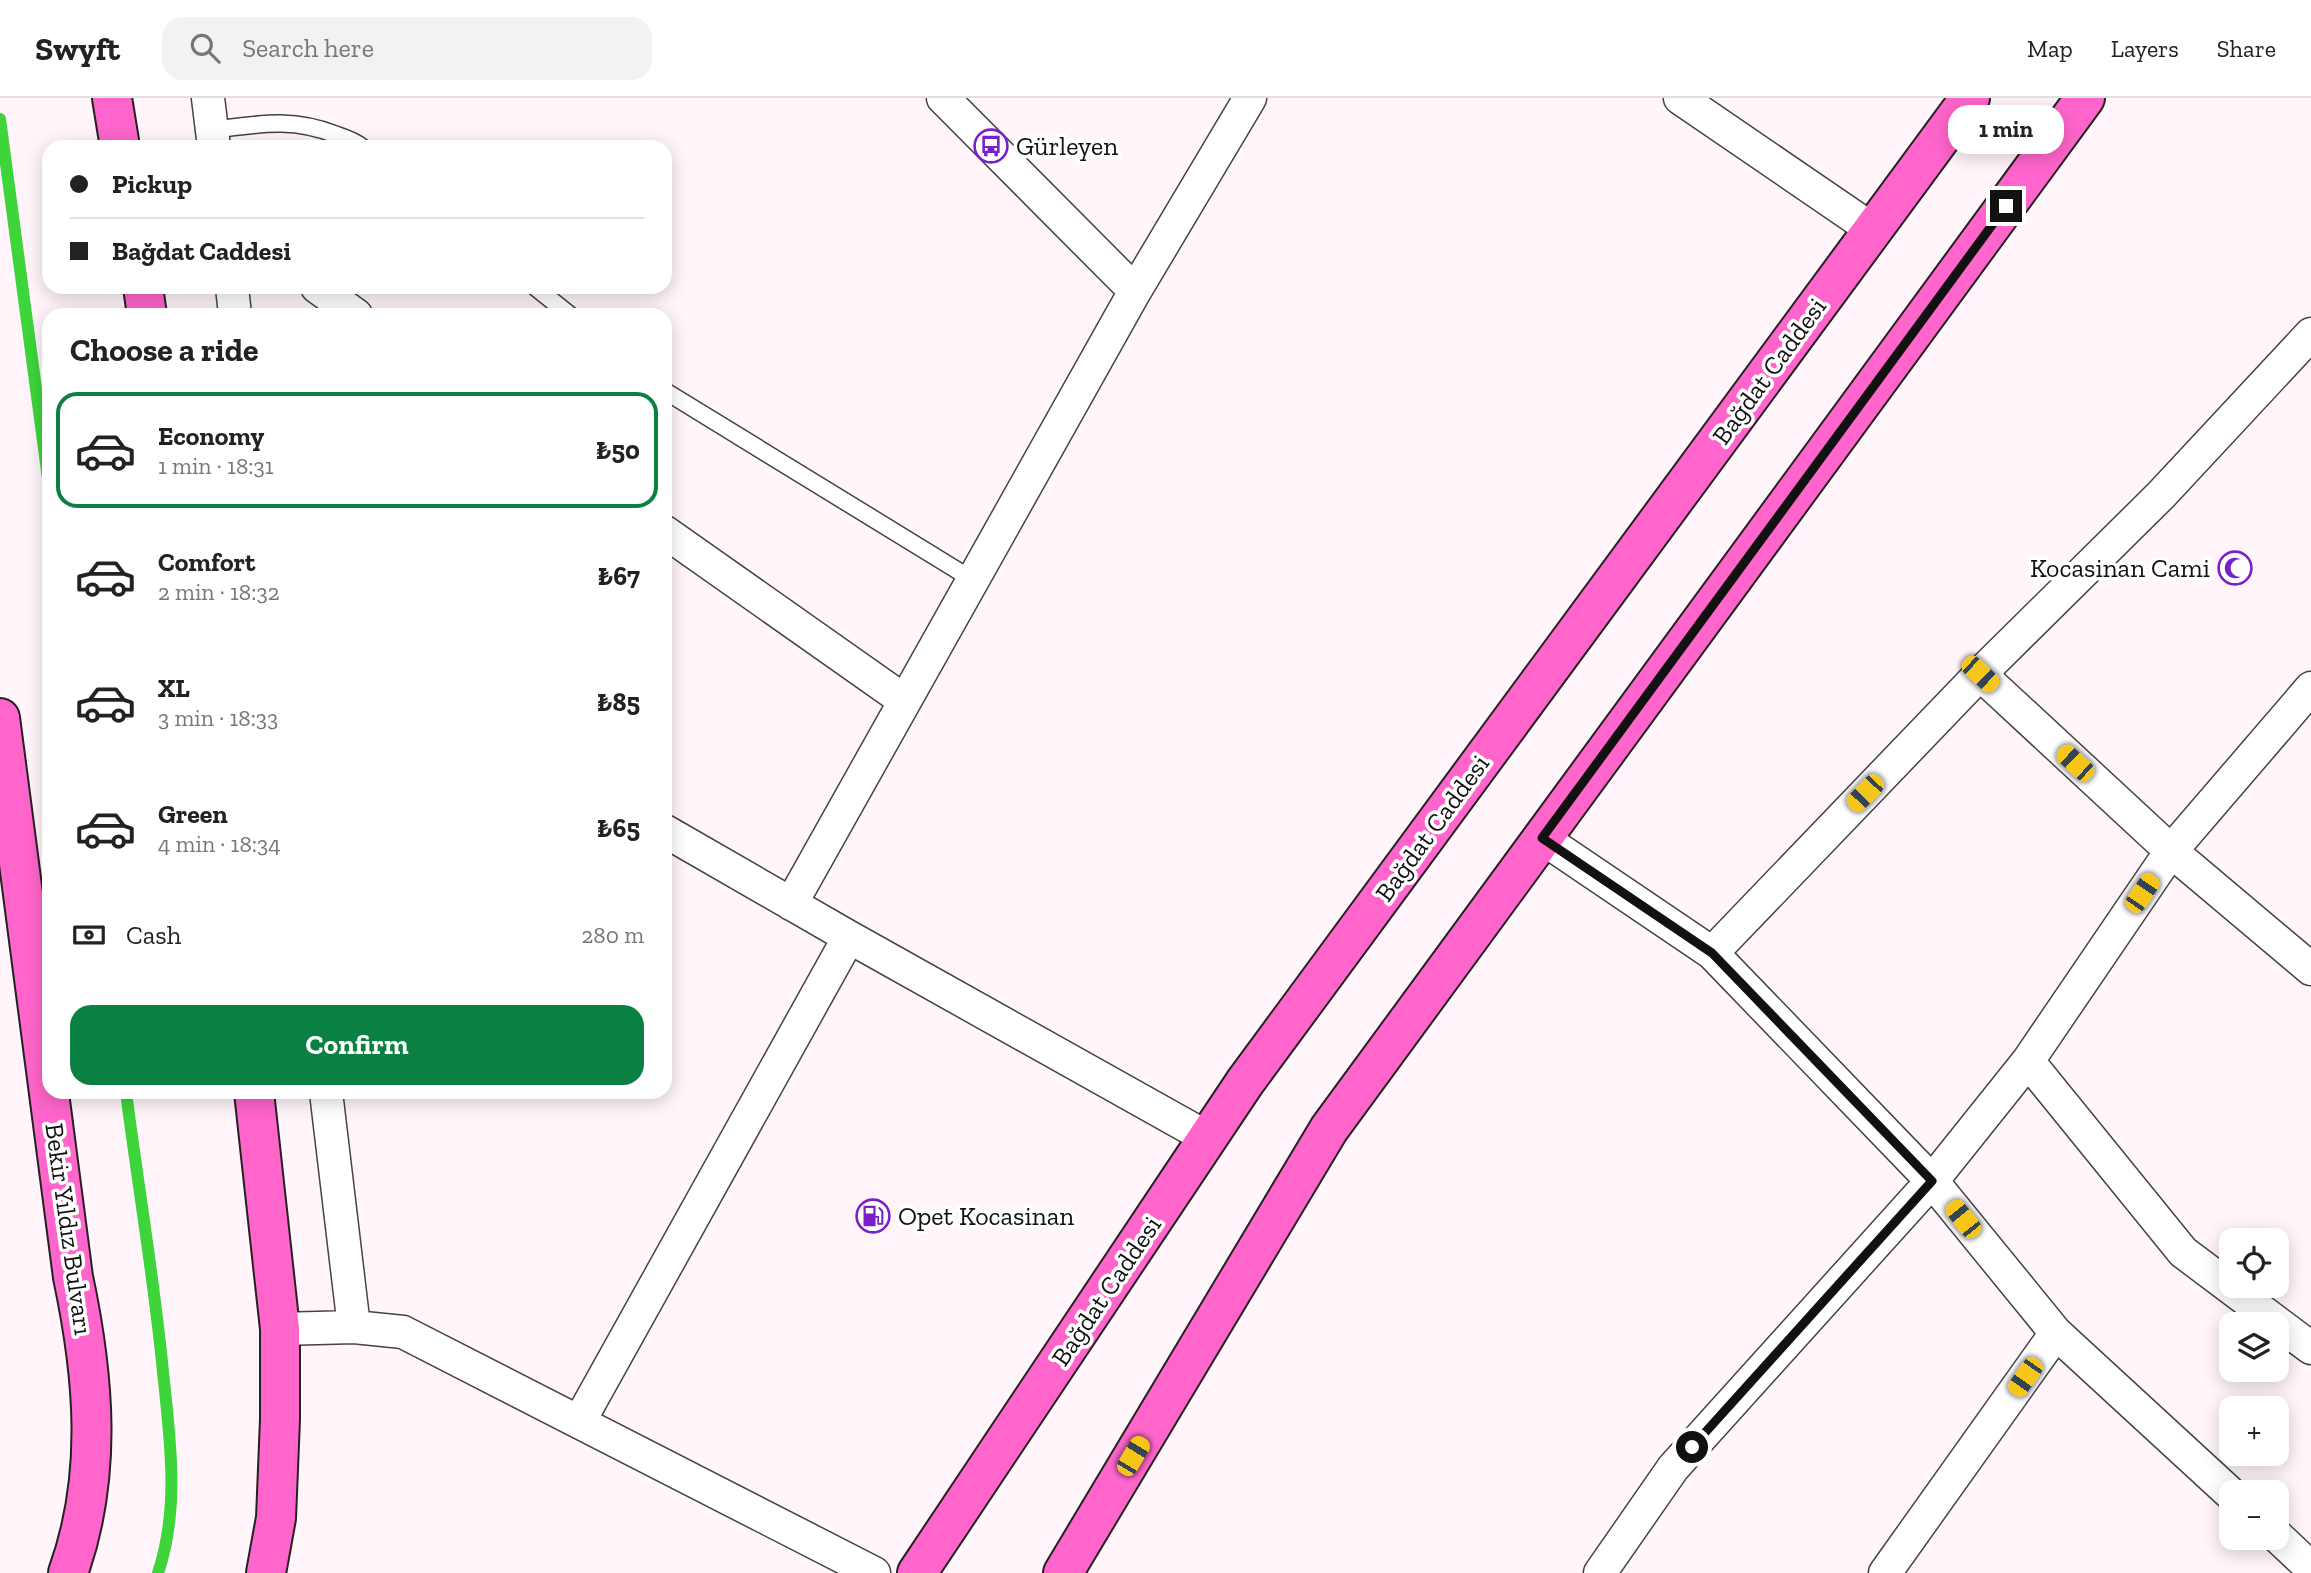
<!DOCTYPE html>
<meta charset="utf-8">
<style>
:root{--surface:#fff;--page:#f2f2f2;--text:#222;--muted:#767676;--line:#e0e0e0;--accent:#0b8043}
body{margin:0;font-family:"Zilla Slab",serif;background:var(--page);color:var(--text);height:100vh;display:flex;flex-direction:column;font-size:26px;white-space:nowrap}
*{box-sizing:border-box;margin:0}
p{font-size:23px;color:var(--muted)}
.icon{flex:none;width:38px;height:38px;fill:none;stroke:currentColor;stroke-width:2;stroke-linecap:round;stroke-linejoin:round}
.map{position:relative;flex:1;overflow:hidden}
.side{position:absolute;left:42px;top:210px;width:630px;height:791px;display:flex;flex-direction:column;background:var(--surface);border-radius:21px;box-shadow:0 4px 18px #0003}
.side>*{flex:none}
.top-card{position:absolute;left:42px;top:42px;width:630px;height:154px;border-radius:21px;box-shadow:0 4px 18px #0003;display:grid;align-content:center;height:154px;padding:0 28px;background:var(--surface)}
.buttons{position:absolute;left:2219px;top:1130px;display:grid;gap:14px}
.buttons a{display:grid;place-items:center;width:70px;height:70px;border-radius:14px;background:var(--surface);box-shadow:0 4px 18px #0003;font-size:35px}
.end{position:absolute;width:32px;height:32px;margin:-16px;border:9px solid #111;background:#fff;box-shadow:0 0 0 4px #fff}
.from{border-radius:50%}
.bubble{position:absolute;height:49px;border-radius:21px;background:var(--surface);box-shadow:0 4px 18px #0003;font-size:23px;font-weight:800;line-height:49px;text-align:center}
.car{position:absolute;width:21px;height:42px;margin:-21px -10px;border-radius:9px;box-shadow:0 0 5px 2px #0007;background:linear-gradient(#f5c518 24%,#345 0 40%,#f5c518 0 76%,#345 0 86%,#f5c518 0)}
.top-card b{display:flex;align-items:center;gap:24px;height:66px;font-size:26px}
.top-card b+b{border-top:2px solid var(--line)}
.top-card i{width:18px;height:18px;background:var(--text)}
ul{padding:0;list-style:none}
li{display:flex;align-items:center;gap:21px;height:116px;margin:0 14px 10px;padding:0 14px;border:4px solid transparent;border-radius:21px}
li div{flex:1}
li b{display:block;font-size:26px}
li em{font-style:normal;font-weight:800}
li.active{border-color:var(--accent)}
li>.icon{width:63px;height:63px;stroke-width:1.5}
h2{padding:0 28px;font-size:32px;line-height:84px}
.pay{display:flex;align-items:center;gap:18px;height:77px;padding:0 28px;font-size:26px}
.pay p{margin-inline-start:auto}
.cta{display:flex;gap:14px;margin-top:auto;padding:14px 28px}
.cta a{flex:1;height:80px;border-radius:21px;background:var(--accent);color:#fff;font-size:28px;font-weight:800;line-height:80px;text-align:center}
header{display:flex;align-items:center;gap:42px;box-sizing:border-box;height:98px;padding:0 35px;background:var(--surface);border-bottom:2px solid var(--line)}
header strong{font-size:33px}
nav{display:flex;gap:38px;margin-inline-start:auto;font-size:24px}
.search{width:490px;height:63px;background:var(--page);display:flex;align-items:center;gap:18px;box-sizing:border-box;padding:0 24px;border-radius:21px;color:var(--muted);font-size:26px}
.map>svg:first-child{display:block}
.lines{fill:none;stroke-linecap:round;stroke-linejoin:round}
.stream{stroke:#3dd539;stroke-width:12}
.lane-casing{stroke:#444;stroke-width:19}
.street-casing{stroke:#444;stroke-width:35}
.primary-casing{stroke:#222;stroke-width:42}
.lane{stroke:#fff;stroke-width:16}
.street{stroke:#fff;stroke-width:32}
.primary{stroke:#ff65cb;stroke-width:38}
.route{stroke:#111;stroke-width:9}
.labels{text-anchor:middle;dominant-baseline:central;stroke-width:7;stroke-linejoin:round;paint-order:stroke}
.poi-label{font-size:26px;fill:#111;stroke:#fff;text-anchor:start}
.street-label{font-size:26px;fill:#111;stroke:#fff}
</style>
<header>
<strong>Swyft</strong>
<div class="search"><svg class="icon" aria-label="search" viewBox="0 0 24 24"><circle cx="10" cy="10" r="6"/><path d="M15 15l6 6"/></svg>Search here</div>
<nav><a>Map</a><a>Layers</a><a>Share</a></nav>
</header>
<div class="map">
<svg width="2311" height="1475" viewBox="0 0 2311 1475">
<rect width="100%" height="100%" fill="#fff5fb"/>
<g class="lines">
<path class="stream" d="M0,21l49,367
M126,994c12,94 28,186 37,280 7,67 17,136 -5,201"/>
<defs>
<path id="lane" d="M212,32c47,-6 80,-13 125,5 9,3 18,6 25,12
M535,189l35,28
M665,293l308,189"/>
<path id="street" d="M208,0l6,49
M943,0l192,193
M1680,0l193,132
M232,189l3,28
M317,189l39,28
M665,434l240,169
M1980,576l191,177 140,118
M665,733l184,106 359,201
M1542,740l170,115 268,-279 181,-179 150,-161
M791,806l344,-613 115,-193
M1712,855l220,228 124,152 175,161
M2028,963l155,191 128,96
M326,994l28,235
M280,1231l74,-2 49,5 471,241
M579,1324l270,-485
M2277,1438l34,32
M1600,1475l73,-105 259,-287 96,-120 143,-210 140,-163
M1885,1475l171,-240"/>
<path id="primary" d="M112,0l8,49
M143,189l4,28
M0,620l73,559c21,99 30,199 -5,296
M254,994l26,237v90l-4,99 -10,55
M917,1475l328,-491 725,-984
M1063,1475l266,-444 756,-1031"/>
</defs>
<use href="#lane" class="lane-casing"/>
<use href="#street" class="street-casing"/>
<use href="#primary" class="primary-casing"/>
<use href="#lane" class="lane"/>
<use href="#street" class="street"/>
<use href="#primary" class="primary"/>
</g>
<g class="lines">
<path class="route" d="M1692,1349l240,-266 -220,-228 -170,-115 464,-632"/>
</g>
<defs>
<symbol id="bus-ring" viewBox="-11 -11 22 22"><circle r="9.5" fill="#fff" stroke="#7a20ca" stroke-width="1.5"/><path d="M-5-6H5V4H4V6H2V4H-2V6H-4V4H-5ZM-3.5-4V0h7V-4ZM-3.5 1.2v1.5H-2V1.2ZM2 1.2v1.5H3.5V1.2Z" fill="#7a20ca"/></symbol>
<symbol id="mosque-ring" viewBox="-11 -11 22 22"><circle r="9.5" fill="#fff" stroke="#7a20ca" stroke-width="1.5"/><path d="M3.5-4.9A6 6 0 1 0 3.5 4.9A5 5 0 1 1 3.5-4.9Z" fill="#7a20ca"/></symbol>
<symbol id="fuel-ring" viewBox="-11 -11 22 22"><circle r="9.5" fill="#fff" stroke="#7a20ca" stroke-width="1.5"/><path d="M-5.5-6h7V0h2V4h1.3V-2.5L3-4.5l.8-.8L6-3V5H2.5V1h-1V6h-7ZM-4.2-4.7v3.2H.2V-4.7Z" fill="#7a20ca"/></symbol>
</defs>
<g fill-rule="evenodd">
<use href="#bus-ring" x="972" y="29" width="38" height="38"/>
<use href="#mosque-ring" x="2216" y="451" width="38" height="38"/>
<use href="#fuel-ring" x="854" y="1099" width="38" height="38"/>
</g>
<g class="labels">
<g class="poi-label">
<text x="1016" y="48">Gürleyen</text>
<text x="2210" y="470" text-anchor="end">Kocasinan Cami</text>
<text x="898" y="1118">Opet Kocasinan</text>
</g>
<g class="street-label">
<text transform="translate(1769 273) rotate(-54)">Bağdat Caddesi</text>
<text transform="translate(1432 730) rotate(-54)">Bağdat Caddesi</text>
<text transform="translate(69 1131) rotate(82)">Bekir Yıldız Bulvarı</text>
<text transform="translate(1106 1193) rotate(-56)">Bağdat Caddesi</text>
</g>
</g>
</svg>
<div class="buttons">
<a><svg class="icon" aria-label="locate" viewBox="0 0 24 24"><circle cx="12" cy="12" r="6"/><path d="M12 2v4M12 18v4M2 12h4M18 12h4"/></svg></a>
<a><svg class="icon" aria-label="layers" viewBox="0 0 24 24"><path d="M12 4l9 5-9 5-9-5zM3 14l9 5 9-5"/></svg></a>
<a>+</a>
<a>−</a>
</div>
<i class="end from" style="left:1692px;top:1349px"></i>
<i class="end" style="left:2006px;top:108px"></i>
<div class="bubble" style="left:1948px;top:7px;width:116px">1 min</div>
<i class="car" style="left:1980px;top:576px;rotate:133deg"></i>
<i class="car" style="left:2075px;top:665px;rotate:313deg"></i>
<i class="car" style="left:1865px;top:695px;rotate:224deg"></i>
<i class="car" style="left:2142px;top:795px;rotate:34deg"></i>
<i class="car" style="left:1963px;top:1121px;rotate:321deg"></i>
<i class="car" style="left:2025px;top:1279px;rotate:215deg"></i>
<i class="car" style="left:1133px;top:1358px;rotate:31deg"></i>
<div class="top-card">
<b><i class="from"></i>Pickup</b>
<b><i></i>Bağdat Caddesi</b>
</div>
<section class="side">
<h2>Choose a ride</h2>
<ul>
<li class="active"><svg class="icon" aria-label="car" viewBox="0 0 24 24"><path d="M5 17H2v-5l4-1 3-4h7l3 4 3 1v5h-3M9 17h6M6 11h13"/><circle cx="7" cy="17" r="2"/><circle cx="17" cy="17" r="2"/></svg><div><b>Economy</b><p>1 min · 18:31</p></div><em>₺50</em></li>
<li><svg class="icon" aria-label="car" viewBox="0 0 24 24"><path d="M5 17H2v-5l4-1 3-4h7l3 4 3 1v5h-3M9 17h6M6 11h13"/><circle cx="7" cy="17" r="2"/><circle cx="17" cy="17" r="2"/></svg><div><b>Comfort</b><p>2 min · 18:32</p></div><em>₺67</em></li>
<li><svg class="icon" aria-label="car" viewBox="0 0 24 24"><path d="M5 17H2v-5l4-1 3-4h7l3 4 3 1v5h-3M9 17h6M6 11h13"/><circle cx="7" cy="17" r="2"/><circle cx="17" cy="17" r="2"/></svg><div><b>XL</b><p>3 min · 18:33</p></div><em>₺85</em></li>
<li><svg class="icon" aria-label="car" viewBox="0 0 24 24"><path d="M5 17H2v-5l4-1 3-4h7l3 4 3 1v5h-3M9 17h6M6 11h13"/><circle cx="7" cy="17" r="2"/><circle cx="17" cy="17" r="2"/></svg><div><b>Green</b><p>4 min · 18:34</p></div><em>₺65</em></li>
</ul>
<div class="pay"><svg class="icon" aria-label="cash" viewBox="0 0 24 24"><path d="M3 7h18v10H3z"/><circle cx="12" cy="12" r="2"/></svg>Cash<p>280 m</p></div>
<div class="cta"><a>Confirm</a></div>
</section>
</div>
